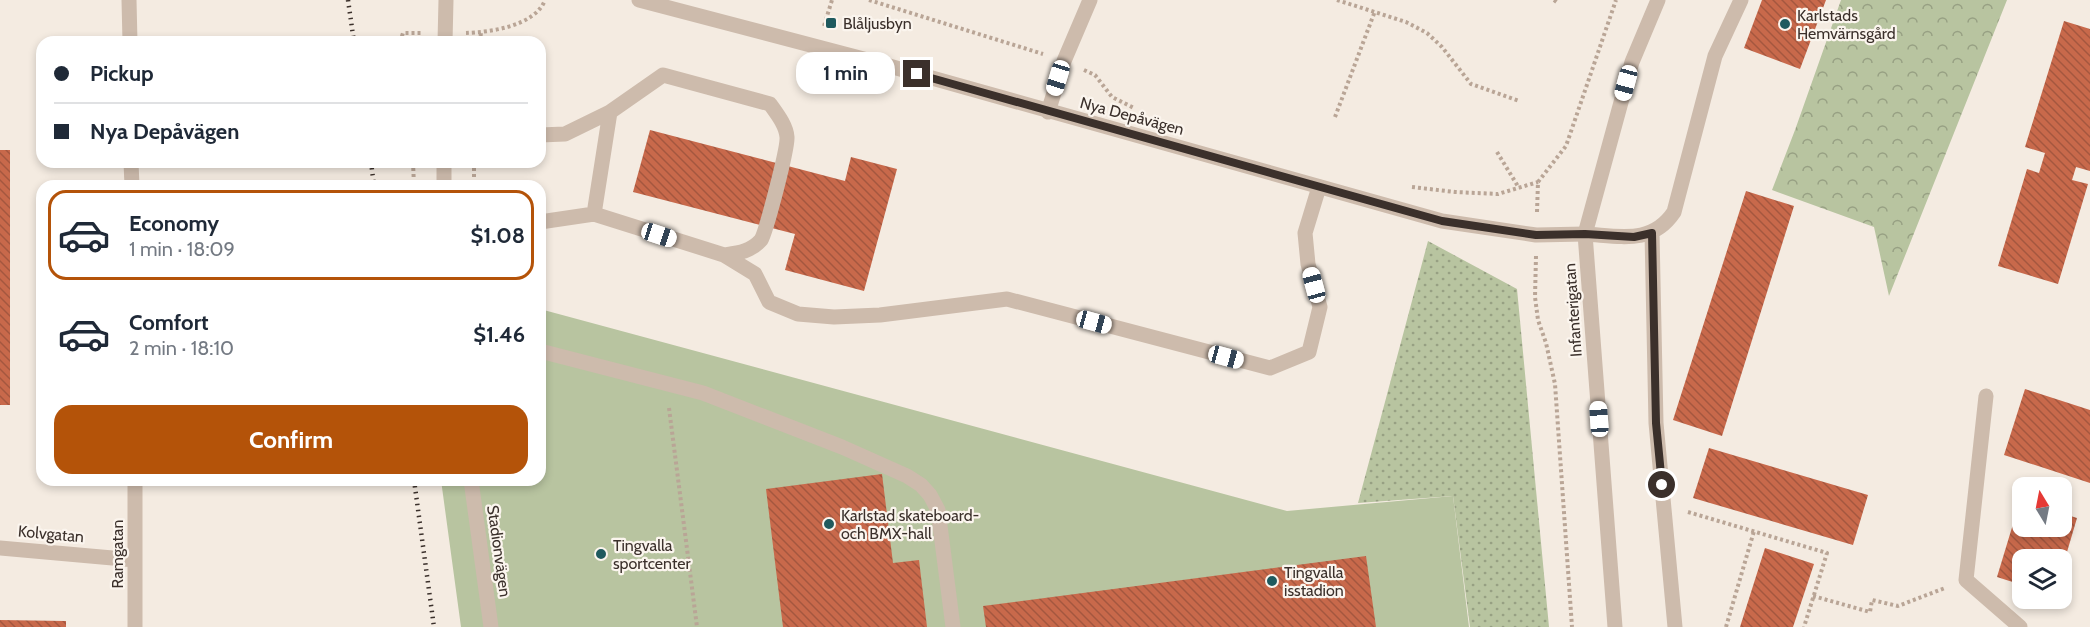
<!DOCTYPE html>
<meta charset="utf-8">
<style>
:root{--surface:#fff;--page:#f6f6f7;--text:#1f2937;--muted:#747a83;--line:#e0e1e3;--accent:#b45309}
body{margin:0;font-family:Cabin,sans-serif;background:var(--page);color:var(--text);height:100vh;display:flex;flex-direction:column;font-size:22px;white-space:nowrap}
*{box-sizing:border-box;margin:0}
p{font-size:20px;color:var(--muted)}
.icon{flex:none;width:33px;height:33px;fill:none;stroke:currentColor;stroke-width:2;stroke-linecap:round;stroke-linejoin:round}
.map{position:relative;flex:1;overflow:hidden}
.sheet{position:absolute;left:36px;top:180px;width:510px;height:306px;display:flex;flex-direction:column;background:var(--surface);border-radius:18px;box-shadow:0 3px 9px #0003}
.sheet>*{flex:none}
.banner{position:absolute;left:36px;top:36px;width:510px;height:132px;border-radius:18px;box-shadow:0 3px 9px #0003;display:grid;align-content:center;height:132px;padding:0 18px;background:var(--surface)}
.needle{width:39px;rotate:350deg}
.tools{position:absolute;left:2012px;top:477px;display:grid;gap:12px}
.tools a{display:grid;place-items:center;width:60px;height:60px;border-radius:12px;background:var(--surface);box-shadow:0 3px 9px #0003;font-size:30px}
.end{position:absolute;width:27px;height:27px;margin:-14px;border:8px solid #3b302b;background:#fff;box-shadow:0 0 0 3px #fff}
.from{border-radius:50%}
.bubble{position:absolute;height:42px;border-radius:18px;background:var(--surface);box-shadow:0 3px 9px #0003;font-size:20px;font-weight:700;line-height:42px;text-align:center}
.car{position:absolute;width:18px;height:36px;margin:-18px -9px;border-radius:8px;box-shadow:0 0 4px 2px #0007;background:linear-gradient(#fff 24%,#345 0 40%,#fff 0 76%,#345 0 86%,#fff 0)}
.banner b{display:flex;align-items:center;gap:21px;height:57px;font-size:22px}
.banner b+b{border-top:2px solid var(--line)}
.banner i{width:15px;height:15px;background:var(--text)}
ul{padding:10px 0 0;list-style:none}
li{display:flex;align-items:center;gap:18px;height:90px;margin:0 12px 9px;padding:0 6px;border:3px solid transparent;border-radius:18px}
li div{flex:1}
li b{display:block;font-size:22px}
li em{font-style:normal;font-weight:700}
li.current{border-color:var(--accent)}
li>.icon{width:54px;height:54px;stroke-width:1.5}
.primary-button{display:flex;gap:12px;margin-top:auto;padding:12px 18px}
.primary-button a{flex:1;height:69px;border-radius:18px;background:var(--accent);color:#fff;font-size:24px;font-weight:700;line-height:69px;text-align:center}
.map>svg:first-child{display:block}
.grass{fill:url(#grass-dots)}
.forest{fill:url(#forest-crowns)}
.pitch{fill:#b8c4a0}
.building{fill:url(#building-back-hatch)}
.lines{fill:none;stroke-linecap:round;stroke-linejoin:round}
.path{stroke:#b9a596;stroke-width:4;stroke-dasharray:3 3;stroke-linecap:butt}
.service{stroke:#cdbbac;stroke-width:15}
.minor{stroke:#cdbbac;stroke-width:15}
.tertiary{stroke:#cdbbac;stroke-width:15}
.rail{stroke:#3b302b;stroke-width:4.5;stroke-dasharray:1.5 4.5;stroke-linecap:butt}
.route{stroke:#3b302b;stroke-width:8}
.poi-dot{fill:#1f5a5e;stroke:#fbf5ee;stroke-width:2}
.labels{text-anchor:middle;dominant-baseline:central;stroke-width:4.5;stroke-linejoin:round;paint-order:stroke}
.poi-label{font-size:16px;fill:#3b302b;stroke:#fbf5ee;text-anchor:start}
.street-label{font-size:16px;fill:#3b302b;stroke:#fbf5ee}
</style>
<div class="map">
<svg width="2090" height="627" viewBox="0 0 2090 627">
<defs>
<pattern id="grass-dots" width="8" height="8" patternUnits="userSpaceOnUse" patternTransform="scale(1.5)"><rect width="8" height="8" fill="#b8c4a0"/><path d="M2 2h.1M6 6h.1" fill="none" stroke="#97a083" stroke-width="1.8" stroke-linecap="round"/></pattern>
<pattern id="forest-crowns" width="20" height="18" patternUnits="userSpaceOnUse" patternTransform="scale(1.5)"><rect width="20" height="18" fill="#b8c4a0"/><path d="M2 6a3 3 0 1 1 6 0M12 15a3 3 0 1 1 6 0" fill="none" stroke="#97a083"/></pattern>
<pattern id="building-back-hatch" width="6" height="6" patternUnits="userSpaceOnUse" patternTransform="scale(1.5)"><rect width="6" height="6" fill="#c8694b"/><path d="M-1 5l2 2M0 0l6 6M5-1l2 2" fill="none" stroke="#a4573f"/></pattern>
</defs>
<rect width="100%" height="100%" fill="#f4ebe1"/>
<path class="grass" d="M1428,241l89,48 32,338h-79l-17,-131 -95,7z"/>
<path class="forest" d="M1841,0h166l-118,296 -15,-69 -102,-37 23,-60z"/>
<path class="pitch" d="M540,309l747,202 166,-15 16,131h-1008l-20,-147h99z"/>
<path class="building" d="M1762,0h64l-26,69 -56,-21z
M2064,21l26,8v142l-14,-4 -4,13 16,4 -30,100 -60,-18 29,-97 12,4 6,-20 -20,-6z
M650,130l195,51 6,-24 46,12 -33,122 -79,-21 10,-36 -162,-42z
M0,150h10v255h-10z
M1746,191l48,15 -72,230 -49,-16z
M2025,389l65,21v73l-86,-28z
M1709,448l159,47 -15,50 -160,-47z
M882,474l11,89 26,-3 8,67h-144l-17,-138z
M2020,501l2,1v24h39v-13l16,5 -15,51 -1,-9h-39v25l-25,-8z
M1765,548l49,16 -21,63h-53z
M1366,556l10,71h-390l-3,-21z
M0,620l66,1v6h-66z"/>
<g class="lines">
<path class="path" d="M869,0l174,54
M1337,0l69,22 21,11 15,14 29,37 48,17
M1554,0l4,3
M824,26l8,-26
M466,33c25,-1 69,-7 79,-33
M400,42l3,-9h19
M480,42l1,-10
M1084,70l11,5 17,22 22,11
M1335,117l40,-106
M1497,152l22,36
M413,162l1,24
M474,162v24
M1412,187l43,5 43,2 40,-12
M1537,212l1,-30 28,-36 50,-146
M1536,256l-1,41 3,23 8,23 9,41 17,243
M669,408l28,219
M1688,512l139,41 -23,74
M1813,596l57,16 2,-12 26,6 47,-18
M1726,627l28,-96"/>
<path class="service" d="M1048,112l16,-51 26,-61
M540,135l25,-1 45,-22 53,-37 107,29c7,10 16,21 17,33 1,11 -21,95 -26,103 -11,12 -23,13 -37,15
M594,214l16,-102
M540,222l54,-8 130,41 31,19 14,28 29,12 36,3 46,-2 127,-16 263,69 39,-16 11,-45 -12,-43 -3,-31 14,-46
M1652,233l4,190 19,204
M1585,234c35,2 67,11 89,-22l41,-156 26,-56
M540,351l163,42 139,54 65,29 14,9 9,10 8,15 15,117
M1986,396l-20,184 54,47"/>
<path class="minor" d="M129,0l1,42
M639,0l236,62 567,159 94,14 49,-1
M445,42l1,-42
M131,162l1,24
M444,162v24
M135,480v147
M471,480l20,147
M0,548l135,12"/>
<path class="tertiary" d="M1615,627l-30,-393 47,-172 26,-62"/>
<path class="rail" d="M348,0l6,42
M371,162l3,24
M414,480l20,147"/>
</g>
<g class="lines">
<path class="route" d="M917,74l525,147 94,14 49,-1 49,3 18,-4 4,190 6,62"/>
</g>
<g class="poi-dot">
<rect x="825" y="17" width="12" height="12" rx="3"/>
<circle cx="1785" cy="24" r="6"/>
<circle cx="829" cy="524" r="6"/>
<circle cx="601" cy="554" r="6"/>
<circle cx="1272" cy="581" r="6"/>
</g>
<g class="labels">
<g class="poi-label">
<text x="1797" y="15">Karlstads<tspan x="1797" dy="18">Hemvärnsgård</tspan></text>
<text x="843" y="23">Blåljusbyn</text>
<text x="841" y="515">Karlstad skateboard-<tspan x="841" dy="18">och BMX-hall</tspan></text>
<text x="613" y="545">Tingvalla<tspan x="613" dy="18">sportcenter</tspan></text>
<text x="1284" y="572">Tingvalla<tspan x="1284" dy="18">isstadion</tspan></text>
</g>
<g class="street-label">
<text transform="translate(1132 116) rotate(15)">Nya Depåvägen</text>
<text transform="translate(1573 310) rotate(-94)">Infanterigatan</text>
<text transform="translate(51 534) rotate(5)">Kolvgatan</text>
<text transform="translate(499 551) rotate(82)">Stadionvägen</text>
<text transform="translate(117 554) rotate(-90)">Ramgatan</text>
</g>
</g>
</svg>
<div class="tools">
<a><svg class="needle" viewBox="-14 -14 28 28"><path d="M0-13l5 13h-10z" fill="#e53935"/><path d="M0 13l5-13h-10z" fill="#747a83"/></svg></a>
<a><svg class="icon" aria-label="layers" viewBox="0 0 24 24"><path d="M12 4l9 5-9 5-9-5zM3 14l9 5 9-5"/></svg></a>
</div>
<i class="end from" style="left:1662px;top:485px"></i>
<i class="end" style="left:917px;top:74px"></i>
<div class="bubble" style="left:796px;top:52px;width:99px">1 min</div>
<i class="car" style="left:1058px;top:78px;rotate:197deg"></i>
<i class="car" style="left:1626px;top:83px;rotate:195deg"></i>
<i class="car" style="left:659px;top:235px;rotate:108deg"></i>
<i class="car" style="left:1314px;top:285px;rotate:345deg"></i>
<i class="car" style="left:1094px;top:322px;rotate:105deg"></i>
<i class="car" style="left:1226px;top:357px;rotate:105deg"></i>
<i class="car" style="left:1599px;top:419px;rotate:356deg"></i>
<div class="banner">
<b><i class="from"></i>Pickup</b>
<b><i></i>Nya Depåvägen</b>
</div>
<section class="sheet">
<ul>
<li class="current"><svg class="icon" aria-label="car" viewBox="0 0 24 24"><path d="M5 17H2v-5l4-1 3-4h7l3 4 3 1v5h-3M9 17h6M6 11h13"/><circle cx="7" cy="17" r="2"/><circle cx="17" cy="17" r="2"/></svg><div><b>Economy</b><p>1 min · 18:09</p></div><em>$1.08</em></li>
<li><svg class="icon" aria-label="car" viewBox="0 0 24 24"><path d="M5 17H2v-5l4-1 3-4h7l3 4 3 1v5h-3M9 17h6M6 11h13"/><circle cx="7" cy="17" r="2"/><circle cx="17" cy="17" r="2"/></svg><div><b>Comfort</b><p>2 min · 18:10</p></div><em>$1.46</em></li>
</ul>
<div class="primary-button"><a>Confirm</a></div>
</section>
</div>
